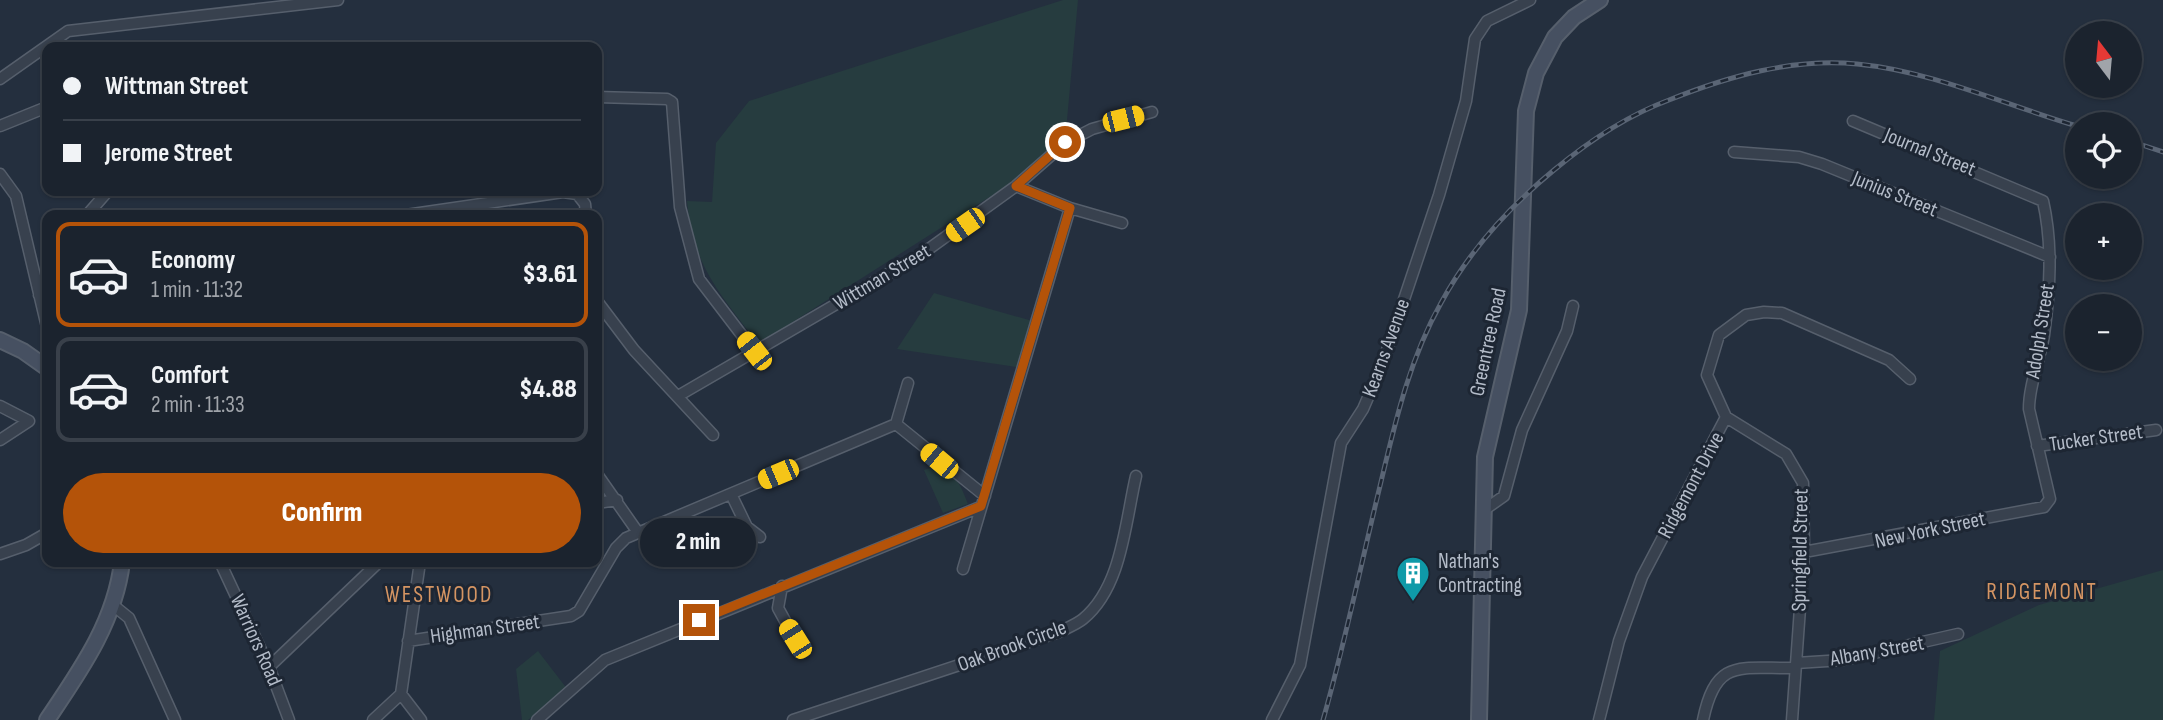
<!DOCTYPE html>
<meta charset="utf-8">
<style>
:root{--surface:#1b232e;--page:#242b36;--text:#f1f3f6;--muted:#a0a4aa;--line:#39404a;--accent:#b45309}
body{margin:0;font-family:"Sofia Sans Condensed",sans-serif;background:var(--page);color:var(--text);height:100vh;display:flex;flex-direction:column;font-size:26px;white-space:nowrap}
*{box-sizing:border-box;margin:0}
p{font-size:23px;color:var(--muted)}
.icon{flex:none;width:38px;height:38px;fill:none;stroke:currentColor;stroke-width:2;stroke-linecap:round;stroke-linejoin:round}
.map{position:relative;flex:1;overflow:hidden}
.side{position:absolute;left:42px;top:210px;width:560px;height:357px;display:flex;flex-direction:column;background:var(--surface);border-radius:14px;box-shadow:0 2px 5px #0004,0 0 0 2px var(--line)}
.side>*{flex:none}
.banner{position:absolute;left:42px;top:42px;width:560px;height:154px;border-radius:14px;box-shadow:0 2px 5px #0004,0 0 0 2px var(--line);display:grid;align-content:center;height:154px;padding:0 21px;background:var(--surface)}
.needle{width:46px;rotate:344deg}
.buttons{position:absolute;left:2065px;top:21px;display:grid;gap:14px}
.buttons a{display:grid;place-items:center;width:77px;height:77px;border-radius:50%;background:var(--surface);box-shadow:0 2px 5px #0004,0 0 0 2px var(--line);font-size:35px}
.end{position:absolute;width:32px;height:32px;margin:-16px;border:9px solid #b45309;background:#fff;box-shadow:0 0 0 4px #fff}
.from{border-radius:50%}
.bubble{position:absolute;height:49px;border-radius:24px;background:var(--surface);box-shadow:0 2px 5px #0004,0 0 0 2px var(--line);font-size:23px;font-weight:800;line-height:49px;text-align:center}
.car{position:absolute;width:21px;height:42px;margin:-21px -10px;border-radius:9px;box-shadow:0 0 5px 2px #0007;background:linear-gradient(#f5c518 24%,#345 0 40%,#f5c518 0 76%,#345 0 86%,#f5c518 0)}
.banner b{display:flex;align-items:center;gap:24px;height:66px;font-size:26px}
.banner b+b{border-top:2px solid var(--line)}
.banner i{width:18px;height:18px;background:var(--text)}
ul{padding:12px 0 0;list-style:none}
li{display:flex;align-items:center;gap:21px;height:105px;margin:0 14px 10px;padding:0 7px;border:4px solid var(--line);border-radius:14px}
li div{flex:1}
li b{display:block;font-size:26px}
li em{font-style:normal;font-weight:800}
li.current{border-color:var(--accent)}
li>.icon{width:63px;height:63px;stroke-width:1.5}
.button{display:flex;gap:14px;margin-top:auto;padding:14px 21px}
.button a{flex:1;height:80px;border-radius:42px;background:var(--accent);color:#fff;font-size:28px;font-weight:800;line-height:80px;text-align:center}
.map>svg:first-child{display:block}
.green{fill:#263c3f}
.lines{fill:none;stroke-linecap:round;stroke-linejoin:round}
.street-casing{stroke:#565f6c;stroke-width:13}
.secondary-casing{stroke:#565f6c;stroke-width:18}
.street{stroke:#38414e;stroke-width:10}
.secondary{stroke:#465061;stroke-width:14}
.rail-casing{stroke:#5a6575;stroke-width:5}
.rail{stroke:#1d2633;stroke-width:2.5;stroke-dasharray:8;stroke-linecap:butt}
.route{stroke:#b45309;stroke-width:9}
.labels{text-anchor:middle;dominant-baseline:central;stroke-width:6;stroke-linejoin:round;paint-order:stroke}
.street-label{font-size:21px;fill:#b4bcc9;stroke:#1d2633}
.poi-label{font-size:21px;fill:#b4bcc9;stroke:#1d2633;text-anchor:start}
.neighbourhood-label{font-size:23px;letter-spacing:2px;fill:#d59563;stroke:#1d2633}
</style>
<div class="map">
<svg width="2163" height="720" viewBox="0 0 2163 720">
<rect width="100%" height="100%" fill="#242f3e"/>
<path class="green" d="M1063,0h15l-12,131 -45,46 -263,167c-38,-51 -65,-77 -71,-143l25,1 4,-59 33,-42z
M934,293l102,29 -13,46 -126,-19z
M937,466c18,4 25,22 31,38l-25,9 -19,-43z
M2163,570v150h-229l6,-69 99,-46z
M538,651l30,39 -40,30h-6l-6,-51z"/>
<g class="lines">
<defs>
<path id="street" d="M0,79l68,-48 270,-31
M597,97l70,2 5,3 8,105 19,72 55,72
M0,126l47,-19
M1734,152l65,5 23,7 228,93
M0,174l16,22 31,131
M1016,186l54,22 52,15
M87,215l21,-24
M406,215l157,-23 14,2 8,10 1,11
M39,295l8,-26
M597,301l37,49 79,85
M678,396l241,-140 97,-70 49,-43 27,-14 60,-17
M0,406l29,15 -29,19
M1726,417l60,37 17,29 1,69 -12,168
M896,424l89,72
M896,424l12,-41
M2037,446l119,-16
M597,474l40,57
M731,494l16,33 13,10
M597,503l20,-3
M1484,510l20,-14 18,-66 45,-99 6,-25
M1804,552l240,-45 6,-8 -21,-90c0,-25 11,-49 15,-74 6,-45 9,-90 -1,-134l-190,-80
M0,554l26,-9 21,-12
M220,562l49,105 20,53
M963,569l107,-361
M782,586l-4,22 17,31
M113,605l16,13 46,102
M408,641l163,-25 8,-5 37,-63 10,-10 270,-114
M1796,663l47,-3 115,-26
M269,667l110,-105
M401,694l20,26
M373,720l28,-26 19,-132
M537,720l68,-60 375,-153
M793,720l266,-88c8,-4 18,-8 24,-13 39,-32 42,-96 53,-143
M1272,720l28,-55 41,-222 22,-34 19,-44 57,-170 27,-94 9,-62 12,-18 43,-21
M1599,720l20,-79 23,-64 84,-160 -19,-42 12,-40 27,-20 18,-3 18,1 107,47 21,19
M1703,720c13,-63 37,-51 92,-52"/>
<path id="secondary" d="M0,340l23,11 24,17
M47,720c33,-49 68,-98 75,-158
M1479,720l6,-263 34,-147 7,-199 10,-38 19,-36 19,-20 26,-17"/>
</defs>
<use href="#street" class="street-casing"/>
<use href="#secondary" class="secondary-casing"/>
<use href="#street" class="street"/>
<use href="#secondary" class="secondary"/>
<defs>
<path id="rail" d="M2130,141l33,11
M1323,720c22,-77 38,-156 57,-234 15,-63 29,-126 61,-183 28,-52 68,-96 113,-133 35,-29 72,-54 115,-70 60,-24 123,-42 188,-36 75,7 148,41 220,62"/>
</defs>
<use href="#rail" class="rail-casing"/>
<use href="#rail" class="rail"/>
</g>
<g class="lines">
<path class="route" d="M699,620l282,-114 89,-298 -54,-22 49,-44"/>
</g>
<defs>
<symbol id="building-pin" viewBox="-11 -11 22 30"><path d="M0 17L-7.5 6A9.5 9.5 0 1 1 7.5 6Z" fill="#0f9aa8" stroke="#1d2633"/><path d="M-4-6H4V6H1V3H-1V6H-4ZM-2.5-4.3h1.7v1.8h-1.7ZM.8-4.3h1.7v1.8H.8ZM-2.5-1h1.7V.8h-1.7ZM.8-1h1.7V.8H.8Z" fill="#fff"/></symbol>
</defs>
<g fill-rule="evenodd">
<use href="#building-pin" x="1394" y="554" width="38" height="52"/>
</g>
<g class="labels">
<g class="street-label">
<text transform="translate(1930 152) rotate(22)">Journal Street</text>
<text transform="translate(1895 194) rotate(22)">Junius Street</text>
<text transform="translate(882 277) rotate(-31)">Wittman Street</text>
<text transform="translate(2040 331) rotate(-81)">Adolph Street</text>
<text transform="translate(1488 342) rotate(-78)">Greentree Road</text>
<text transform="translate(1386 348) rotate(-70)">Kearns Avenue</text>
<text transform="translate(2096 438) rotate(-8)">Tucker Street</text>
<text transform="translate(1691 485) rotate(-62)">Ridgemont Drive</text>
<text transform="translate(1930 530) rotate(-12)">New York Street</text>
<text transform="translate(1800 550) rotate(-89)">Springfield Street</text>
<text transform="translate(485 629) rotate(-8)">Highman Street</text>
<text transform="translate(256 640) rotate(66)">Warriors Road</text>
<text transform="translate(1012 646) rotate(-20)">Oak Brook Circle</text>
<text transform="translate(1877 651) rotate(-10)">Albany Street</text>
</g>
<g class="poi-label">
<text x="1438" y="561">Nathan's<tspan x="1438" dy="24">Contracting</tspan></text>
</g>
<g class="neighbourhood-label">
<text x="2042" y="592">RIDGEMONT</text>
<text x="439" y="595">WESTWOOD</text>
</g>
</g>
</svg>
<div class="buttons">
<a><svg class="needle" viewBox="-14 -14 28 28"><path d="M0-13l5 13h-10z" fill="#e53935"/><path d="M0 13l5-13h-10z" fill="#a0a4aa"/></svg></a>
<a><svg class="icon" aria-label="locate" viewBox="0 0 24 24"><circle cx="12" cy="12" r="6"/><path d="M12 2v4M12 18v4M2 12h4M18 12h4"/></svg></a>
<a>+</a>
<a>−</a>
</div>
<i class="end from" style="left:1065px;top:142px"></i>
<i class="end" style="left:699px;top:620px"></i>
<div class="bubble" style="left:640px;top:518px;width:116px">2 min</div>
<i class="car" style="left:1123px;top:119px;rotate:76deg"></i>
<i class="car" style="left:965px;top:225px;rotate:235deg"></i>
<i class="car" style="left:754px;top:351px;rotate:322deg"></i>
<i class="car" style="left:939px;top:461px;rotate:310deg"></i>
<i class="car" style="left:778px;top:474px;rotate:247deg"></i>
<i class="car" style="left:795px;top:639px;rotate:328deg"></i>
<div class="banner">
<b><i class="from"></i>Wittman Street</b>
<b><i></i>Jerome Street</b>
</div>
<section class="side">
<ul>
<li class="current"><svg class="icon" aria-label="car" viewBox="0 0 24 24"><path d="M5 17H2v-5l4-1 3-4h7l3 4 3 1v5h-3M9 17h6M6 11h13"/><circle cx="7" cy="17" r="2"/><circle cx="17" cy="17" r="2"/></svg><div><b>Economy</b><p>1 min · 11:32</p></div><em>$3.61</em></li>
<li><svg class="icon" aria-label="car" viewBox="0 0 24 24"><path d="M5 17H2v-5l4-1 3-4h7l3 4 3 1v5h-3M9 17h6M6 11h13"/><circle cx="7" cy="17" r="2"/><circle cx="17" cy="17" r="2"/></svg><div><b>Comfort</b><p>2 min · 11:33</p></div><em>$4.88</em></li>
</ul>
<div class="button"><a>Confirm</a></div>
</section>
</div>
